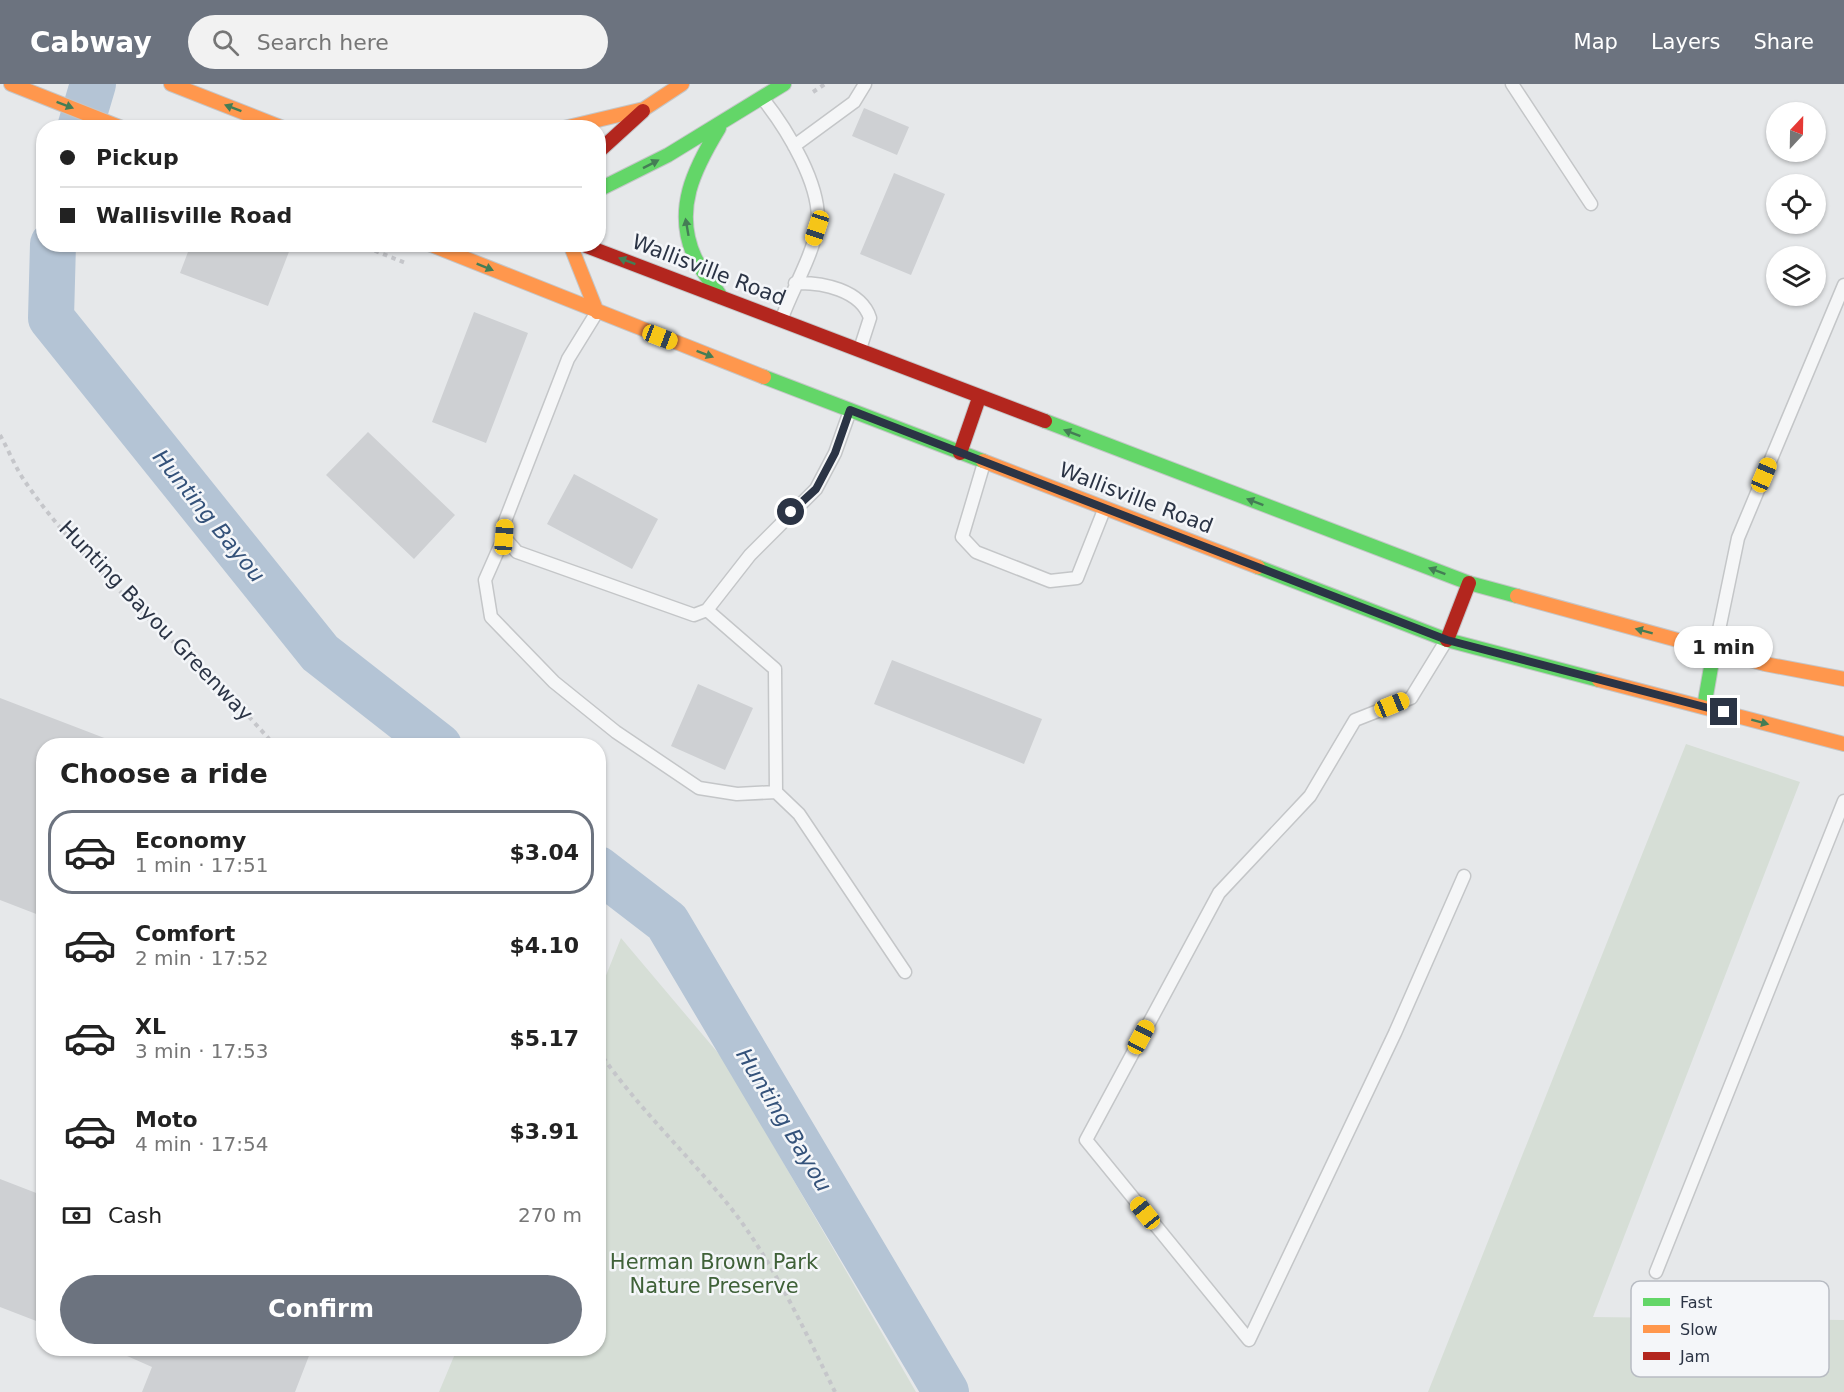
<!DOCTYPE html>
<meta charset="utf-8">
<style>
:root{--surface:#fff;--page:#f2f2f2;--text:#222;--muted:#767676;--line:#e0e0e0;--accent:#6c737f}
body{margin:0;font-family:"DejaVu Sans",sans-serif;background:var(--page);color:var(--text);height:100vh;display:flex;flex-direction:column;font-size:22px;white-space:nowrap}
*{box-sizing:border-box;margin:0}
p{font-size:20px;color:var(--muted)}
.icon{flex:none;width:33px;height:33px;fill:none;stroke:currentColor;stroke-width:2;stroke-linecap:round;stroke-linejoin:round}
.map{position:relative;flex:1;overflow:hidden}
.sheet{position:absolute;left:36px;top:654px;width:570px;height:618px;display:flex;flex-direction:column;background:var(--surface);border-radius:24px;box-shadow:0 2px 4px #0004}
.sheet>*{flex:none}
.hud{position:absolute;left:36px;top:36px;width:570px;height:132px;border-radius:24px;box-shadow:0 2px 4px #0004;display:grid;align-content:center;height:132px;padding:0 24px;background:var(--surface)}
.needle{width:39px;rotate:22deg}
.tools{position:absolute;left:1766px;top:18px;display:grid;gap:12px}
.tools a{display:grid;place-items:center;width:60px;height:60px;border-radius:50%;background:var(--surface);box-shadow:0 2px 4px #0004;font-size:30px}
.end{position:absolute;width:27px;height:27px;margin:-14px;border:8px solid #2b3445;background:#fff;box-shadow:0 0 0 3px #fff}
.from{border-radius:50%}
.bubble{position:absolute;height:42px;border-radius:21px;background:var(--surface);box-shadow:0 2px 4px #0004;font-size:20px;font-weight:800;line-height:42px;text-align:center}
.car{position:absolute;width:18px;height:36px;margin:-18px -9px;border-radius:8px;box-shadow:0 0 4px 2px #0007;background:linear-gradient(#f5c518 24%,#345 0 40%,#f5c518 0 76%,#345 0 86%,#f5c518 0)}
.hud b{display:flex;align-items:center;gap:21px;height:57px;font-size:22px}
.hud b+b{border-top:2px solid var(--line)}
.hud i{width:15px;height:15px;background:var(--text)}
ul{padding:0;list-style:none}
li{display:flex;align-items:center;gap:18px;height:84px;margin:0 12px 9px;padding:0 12px;border:3px solid transparent;border-radius:24px}
li div{flex:1}
li b{display:block;font-size:22px}
li em{font-style:normal;font-weight:800}
li.current{border-color:var(--accent)}
li>.icon{width:54px;height:54px;stroke-width:1.5}
h2{padding:0 24px;font-size:27px;line-height:72px}
.pay{display:flex;align-items:center;gap:15px;height:66px;padding:0 24px;font-size:22px}
.pay p{margin-inline-start:auto}
.button{display:flex;gap:12px;margin-top:auto;padding:12px 24px}
.button a{flex:1;height:69px;border-radius:36px;background:var(--accent);color:#fff;font-size:24px;font-weight:800;line-height:69px;text-align:center}
header{display:flex;align-items:center;gap:36px;box-sizing:border-box;height:84px;padding:0 30px;background:var(--accent);color:#fff}
header strong{font-size:28px}
nav{display:flex;gap:33px;margin-inline-start:auto;font-size:21px}
.search{width:420px;height:54px;background:var(--page);display:flex;align-items:center;gap:15px;box-sizing:border-box;padding:0 21px;border-radius:33px;color:var(--muted);font-size:22px}
.map>svg:first-child{display:block}
.green{fill:#d6ded6}
.lines{fill:none;stroke-linecap:round;stroke-linejoin:round}
.river{stroke:#b4c4d5;stroke-width:46}
.building{fill:#ced0d3}
.lane-casing{stroke:#c4c6c8;stroke-width:15}
.fast-casing{stroke:#c4c6c8;stroke-width:16}
.slow-casing{stroke:#c4c6c8;stroke-width:16}
.jam-casing{stroke:#c4c6c8;stroke-width:16}
.path{stroke:#c5c6ca;stroke-width:4;stroke-dasharray:4.5 4.5;stroke-linecap:butt}
.lane{stroke:#f5f6f7;stroke-width:12}
.fast{stroke:#63d668;stroke-width:14}
.slow{stroke:#ff974d;stroke-width:14}
.jam{stroke:#b3261e;stroke-width:14}
.oneway{fill:#447d55}
.route{stroke:#2b3445;stroke-width:8}
.labels{text-anchor:middle;dominant-baseline:central;stroke-width:5;stroke-linejoin:round;paint-order:stroke}
.street-label{font-size:21px;fill:#2b3445;stroke:#f4f6f9}
.park-label{font-size:21px;fill:#3f6138;stroke:#f4f6f9}
.water-label{font-size:22px;font-style:italic;fill:#34527a;stroke:#f4f6f9}
.key{fill:#f4f6f9;stroke:#b8bcc3;stroke-width:1.5}
.key-label{font-size:16px;fill:#2b3445}
</style>
<header>
<strong>Cabway</strong>
<div class="search"><svg class="icon" aria-label="search" viewBox="0 0 24 24"><circle cx="10" cy="10" r="6"/><path d="M15 15l6 6"/></svg>Search here</div>
<nav><a>Map</a><a>Layers</a><a>Share</a></nav>
</header>
<div class="map">
<svg width="1844" height="1308" viewBox="0 0 1844 1308">
<rect width="100%" height="100%" fill="#e6e8ea"/>
<path class="green" d="M1686,660l114,38 -207,535 251,3v72h-416z
M621,854l103,122 192,332h-477l18,-43 141,-1 1,-355z"/>
<g class="lines">
<path class="river" d="M80,44l13,-44
M53,160l-2,74 269,335 119,93
M598,785l69,53 279,470"/>
</g>
<path class="building" d="M864,24l45,19 -12,28 -45,-19z
M894,89l51,21 -34,81 -51,-21z
M191,160h101l-24,62 -88,-33z
M474,228l54,21 -42,110 -54,-21z
M368,348l87,83 -41,44 -88,-84z
M574,390l84,45 -26,50 -85,-45z
M892,576l150,59 -18,45 -150,-60z
M698,600l55,24 -28,62 -54,-24z
M0,614l120,46 -76,2v171l-44,-17z
M0,1095l44,17v128l-44,-17z
M109,1264h203l-17,44h-153l10,-25z"/>
<g class="lines">
<defs>
<path id="lane" d="M1512,0l79,120
M763,15c23,29 61,89 54,129 -5,29 -25,62 -35,90
M794,62l60,-44 11,-18
M795,199c27,-1 66,7 75,35l-10,31
M597,228l-29,47 -63,162 -1,16 13,15 177,63 13,-5 43,-55 66,-66 19,-36 15,-42
M984,379l-22,74 14,15 74,29 27,-3 27,-68
M504,453l-19,43 6,37 63,65 62,50 83,56 38,6 39,-2 23,22 106,158
M707,526l68,59 1,123
M1446,557l-35,57 -56,22 -45,76 -91,97 -133,247 163,200 146,-307 69,-157
M1715,565l23,-111 106,-253
M1656,1188l188,-471"/>
<path id="fast" d="M719,44c-25,41 -46,82 -24,130 7,14 18,26 26,39
M598,106l70,-35 116,-71
M764,293l219,84
M1045,337l424,162 48,13
M1258,483l189,73 152,40
M1704,623l10,-57"/>
<path id="slow" d="M11,0l111,44
M171,0l112,44
M564,44l80,-19 38,-25
M429,160l335,133
M570,160l27,68
M983,377l275,106
M1517,512l248,68 79,15
M1599,596l245,64"/>
<path id="jam" d="M598,68l45,-41
M581,160l464,177
M960,369l19,-55
M1447,556l22,-57"/>
</defs>
<use href="#lane" class="lane-casing"/>
<use href="#fast" class="fast-casing"/>
<use href="#slow" class="slow-casing"/>
<use href="#jam" class="jam-casing"/>
<path class="path" d="M813,8l12,-8
M358,160l50,20
M0,351c9,16 16,34 26,48 69,100 171,171 249,263
M598,966c40,59 92,106 136,162 40,52 72,121 101,180"/>
<use href="#lane" class="lane"/>
<use href="#fast" class="fast"/>
<use href="#slow" class="slow"/>
<use href="#jam" class="jam"/>
</g>
<defs><path id="oneway-solid" d="M-6-.8H1V-3.2L6.5 0L1 3.2V.8H-6Z" transform="scale(1.5)"/></defs>
<g class="oneway">
<use href="#oneway-solid" transform="translate(65 21) rotate(21)"/>
<use href="#oneway-solid" transform="translate(233 24) rotate(-159)"/>
<use href="#oneway-solid" transform="translate(651 80) rotate(-27)"/>
<use href="#oneway-solid" transform="translate(687 143) rotate(-100)"/>
<use href="#oneway-solid" transform="translate(627 177) rotate(-159)"/>
<use href="#oneway-solid" transform="translate(485 183) rotate(22)"/>
<use href="#oneway-solid" transform="translate(705 270) rotate(21)"/>
<use href="#oneway-solid" transform="translate(1072 349) rotate(-159)"/>
<use href="#oneway-solid" transform="translate(1255 418) rotate(-159)"/>
<use href="#oneway-solid" transform="translate(1437 487) rotate(-159)"/>
<use href="#oneway-solid" transform="translate(1644 547) rotate(-165)"/>
<use href="#oneway-solid" transform="translate(1760 638) rotate(15)"/>
</g>
<g class="lines">
<path class="route" d="M791,428l25,-23 19,-36 15,-43 597,230 277,72"/>
</g>
<g class="labels">
<g class="street-label">
<text transform="translate(709 186) rotate(21)">Wallisville Road</text>
<text transform="translate(1136 414) rotate(21)">Wallisville Road</text>
<text transform="translate(156 537) rotate(46)">Hunting Bayou Greenway</text>
</g>
<g class="park-label">
<text x="714" y="1178">Herman Brown Park<tspan x="714" dy="24">Nature Preserve</tspan></text>
</g>
<g class="water-label">
<text transform="translate(209 432) rotate(51)">Hunting Bayou</text>
<text transform="translate(784 1036) rotate(59)">Hunting Bayou</text>
</g>
</g>
<rect x="1631" y="1197" width="198" height="96" rx="9" class="key"/>
<rect x="1643" y="1214" width="27" height="8" fill="#63d668"/>
<rect x="1643" y="1241" width="27" height="8" fill="#ff974d"/>
<rect x="1643" y="1268" width="27" height="8" fill="#b3261e"/>
<g class="key-label">
<text x="1680" y="1224">Fast</text>
<text x="1680" y="1251">Slow</text>
<text x="1680" y="1278">Jam</text>
</g>
</svg>
<div class="tools">
<a><svg class="needle" viewBox="-14 -14 28 28"><path d="M0-13l5 13h-10z" fill="#e53935"/><path d="M0 13l5-13h-10z" fill="#767676"/></svg></a>
<a><svg class="icon" aria-label="locate" viewBox="0 0 24 24"><circle cx="12" cy="12" r="6"/><path d="M12 2v4M12 18v4M2 12h4M18 12h4"/></svg></a>
<a><svg class="icon" aria-label="layers" viewBox="0 0 24 24"><path d="M12 4l9 5-9 5-9-5zM3 14l9 5 9-5"/></svg></a>
</div>
<i class="end from" style="left:791px;top:428px"></i>
<i class="end" style="left:1724px;top:628px"></i>
<div class="bubble" style="left:1674px;top:542px;width:99px">1 min</div>
<i class="car" style="left:817px;top:144px;rotate:198deg"></i>
<i class="car" style="left:660px;top:253px;rotate:111deg"></i>
<i class="car" style="left:1764px;top:391px;rotate:23deg"></i>
<i class="car" style="left:504px;top:453px;rotate:4deg"></i>
<i class="car" style="left:1392px;top:621px;rotate:68deg"></i>
<i class="car" style="left:1141px;top:953px;rotate:28deg"></i>
<i class="car" style="left:1145px;top:1129px;rotate:321deg"></i>
<div class="hud">
<b><i class="from"></i>Pickup</b>
<b><i></i>Wallisville Road</b>
</div>
<section class="sheet">
<h2>Choose a ride</h2>
<ul>
<li class="current"><svg class="icon" aria-label="car" viewBox="0 0 24 24"><path d="M5 17H2v-5l4-1 3-4h7l3 4 3 1v5h-3M9 17h6M6 11h13"/><circle cx="7" cy="17" r="2"/><circle cx="17" cy="17" r="2"/></svg><div><b>Economy</b><p>1 min · 17:51</p></div><em>$3.04</em></li>
<li><svg class="icon" aria-label="car" viewBox="0 0 24 24"><path d="M5 17H2v-5l4-1 3-4h7l3 4 3 1v5h-3M9 17h6M6 11h13"/><circle cx="7" cy="17" r="2"/><circle cx="17" cy="17" r="2"/></svg><div><b>Comfort</b><p>2 min · 17:52</p></div><em>$4.10</em></li>
<li><svg class="icon" aria-label="car" viewBox="0 0 24 24"><path d="M5 17H2v-5l4-1 3-4h7l3 4 3 1v5h-3M9 17h6M6 11h13"/><circle cx="7" cy="17" r="2"/><circle cx="17" cy="17" r="2"/></svg><div><b>XL</b><p>3 min · 17:53</p></div><em>$5.17</em></li>
<li><svg class="icon" aria-label="car" viewBox="0 0 24 24"><path d="M5 17H2v-5l4-1 3-4h7l3 4 3 1v5h-3M9 17h6M6 11h13"/><circle cx="7" cy="17" r="2"/><circle cx="17" cy="17" r="2"/></svg><div><b>Moto</b><p>4 min · 17:54</p></div><em>$3.91</em></li>
</ul>
<div class="pay"><svg class="icon" aria-label="cash" viewBox="0 0 24 24"><path d="M3 7h18v10H3z"/><circle cx="12" cy="12" r="2"/></svg>Cash<p>270 m</p></div>
<div class="button"><a>Confirm</a></div>
</section>
</div>
